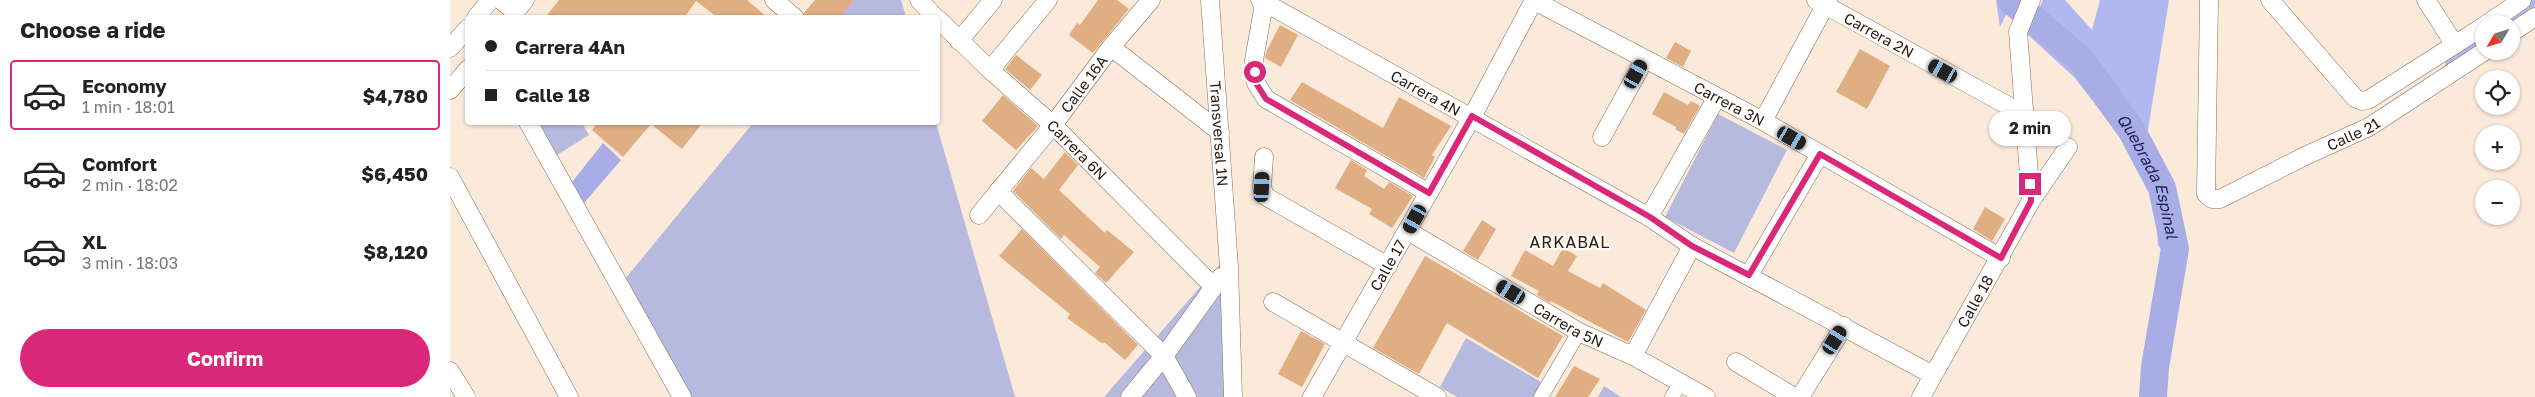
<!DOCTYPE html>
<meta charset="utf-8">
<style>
:root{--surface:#fff;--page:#f6f6f6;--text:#222;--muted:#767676;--line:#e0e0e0;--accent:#db2777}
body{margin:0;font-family:"Golos Text",sans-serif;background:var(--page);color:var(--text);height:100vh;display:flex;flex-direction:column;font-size:19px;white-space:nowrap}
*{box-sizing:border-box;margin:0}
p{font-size:16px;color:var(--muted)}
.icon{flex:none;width:28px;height:28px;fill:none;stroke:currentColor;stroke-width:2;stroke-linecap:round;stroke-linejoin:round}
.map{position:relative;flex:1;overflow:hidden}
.sheet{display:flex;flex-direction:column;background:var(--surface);width:450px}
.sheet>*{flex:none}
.top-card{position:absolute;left:15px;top:15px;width:475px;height:110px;border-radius:5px;box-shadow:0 1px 4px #0004;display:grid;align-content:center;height:110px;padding:0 20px;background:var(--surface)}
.needle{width:32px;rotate:232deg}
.tools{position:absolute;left:2025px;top:15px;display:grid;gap:10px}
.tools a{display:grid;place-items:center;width:45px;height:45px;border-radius:50%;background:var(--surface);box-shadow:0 1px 4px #0004;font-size:25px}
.end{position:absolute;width:22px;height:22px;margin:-11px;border:6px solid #db2777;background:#fff;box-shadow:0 0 0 2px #fff}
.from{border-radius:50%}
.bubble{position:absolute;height:35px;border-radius:18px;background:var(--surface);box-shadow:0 1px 4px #0004;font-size:16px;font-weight:700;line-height:35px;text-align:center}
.car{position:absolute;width:15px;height:30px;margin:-15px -8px;border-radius:6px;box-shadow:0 0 4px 1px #0007;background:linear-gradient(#222 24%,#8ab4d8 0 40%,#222 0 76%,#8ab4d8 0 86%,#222 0)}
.top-card b{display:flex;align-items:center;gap:18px;height:48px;font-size:19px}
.top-card b+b{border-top:1px solid var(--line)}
.top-card i{width:12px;height:12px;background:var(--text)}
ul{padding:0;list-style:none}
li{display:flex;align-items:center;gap:15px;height:70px;margin:0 10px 8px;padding:0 10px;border:2px solid transparent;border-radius:5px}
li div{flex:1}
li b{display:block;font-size:19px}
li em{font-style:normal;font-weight:700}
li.selected{border-color:var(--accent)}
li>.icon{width:45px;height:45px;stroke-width:1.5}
h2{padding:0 20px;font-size:22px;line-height:60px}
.button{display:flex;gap:10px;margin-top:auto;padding:10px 20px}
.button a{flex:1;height:58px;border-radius:30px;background:var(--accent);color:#fff;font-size:20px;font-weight:700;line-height:58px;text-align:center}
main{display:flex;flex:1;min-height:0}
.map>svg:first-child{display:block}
.green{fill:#b6badf}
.forest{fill:#b1b7f0}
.water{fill:#a8ade6}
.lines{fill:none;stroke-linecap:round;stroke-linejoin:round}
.river{stroke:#a8ade6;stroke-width:28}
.building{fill:#e0ae83}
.pedestrian-casing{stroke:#886e58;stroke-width:15}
.minor-casing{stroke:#886e58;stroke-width:19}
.pedestrian{stroke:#fff;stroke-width:14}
.minor{stroke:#fff;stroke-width:18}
.route{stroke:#db2777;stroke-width:6}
.labels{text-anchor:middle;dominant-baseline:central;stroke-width:5;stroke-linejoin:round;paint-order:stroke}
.street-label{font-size:15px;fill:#271c13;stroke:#fff8f3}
.water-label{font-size:16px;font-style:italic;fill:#252062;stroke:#fff8f3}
.neighbourhood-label{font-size:16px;letter-spacing:1px;fill:#271c13;stroke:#fff8f3}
</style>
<main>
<section class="sheet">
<h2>Choose a ride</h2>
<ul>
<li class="selected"><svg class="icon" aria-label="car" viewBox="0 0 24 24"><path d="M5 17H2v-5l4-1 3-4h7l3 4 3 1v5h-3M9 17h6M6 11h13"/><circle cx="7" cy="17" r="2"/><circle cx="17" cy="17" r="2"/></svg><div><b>Economy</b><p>1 min · 18:01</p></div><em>$4,780</em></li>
<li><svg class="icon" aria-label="car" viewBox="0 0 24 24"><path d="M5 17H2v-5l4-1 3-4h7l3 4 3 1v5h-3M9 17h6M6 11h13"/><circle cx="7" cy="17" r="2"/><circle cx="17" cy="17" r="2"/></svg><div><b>Comfort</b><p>2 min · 18:02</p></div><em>$6,450</em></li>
<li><svg class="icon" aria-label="car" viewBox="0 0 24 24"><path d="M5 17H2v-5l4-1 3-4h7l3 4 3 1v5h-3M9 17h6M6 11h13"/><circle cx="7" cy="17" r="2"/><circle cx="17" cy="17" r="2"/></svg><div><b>XL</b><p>3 min · 18:03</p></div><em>$8,120</em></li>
</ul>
<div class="button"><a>Confirm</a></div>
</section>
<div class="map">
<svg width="2085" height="397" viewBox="0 0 2085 397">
<rect width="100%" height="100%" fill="#fbe9da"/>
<path class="green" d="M404,0h47l5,17 -67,1z
M1268,114l69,36 -53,103 -69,-36z
M88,123h44l7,12 -32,20z
M303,123h183l79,274h-337l-62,-107z
M785,247l2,150h-133z
M1016,338l75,44 -8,15h-76l-17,-10z
M1154,386l17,11h-23z"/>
<path class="forest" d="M1546,0h17l-13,27z
M1593,0h22l27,30 8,-30h69l-23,142 36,79 1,62 -25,-38 -3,-42 -37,-69 -43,-56 -48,-44z
M2080,0h5v12l-24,12h-16z
M2034,31v16l-41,28 4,-19z"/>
<path class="water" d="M153,143l18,17 -37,43 -12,-21z"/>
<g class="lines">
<path class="river" id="s1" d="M1561,0l70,60 51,71 30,57 13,61 -20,118 -2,30"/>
</g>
<path class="building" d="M109,0h188l21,18h-50l-22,-17 -12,17h-139z
M365,0h39l-14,18h-35l-1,-5z
M648,0h19l12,9 -36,44 -24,-18 8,-12 3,2z
M830,25l18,10 -17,32 -16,-9 2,-8z
M1225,42l16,9 -8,16 -17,-9z
M1410,49l30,17 -23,43 -31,-17z
M566,55l26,20 -12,15 -25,-21z
M852,82l81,46 16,-31 52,29 -19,29 3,2 -11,21 -134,-78z
M1214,92l24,13 3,-4 9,5 -16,28 -9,-5 1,-2 -24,-13z
M553,95l35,31 -22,24 -34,-29z
M148,122h105l-21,27 -31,-25 -28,33 -31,-27z
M615,152l13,13 -19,25 46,43 2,-3 27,22 -28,31 -11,-10 5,-6 -36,-32 -3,4 -48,-48 18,-23 13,11z
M901,160l16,10 -3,6 20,13 5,-7 24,14 -21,32 -23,-14 3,-5 -37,-21z
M1535,207l20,12 -13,22 -19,-12z
M1032,220l14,9 -18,31 -15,-9z
M572,229l116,116 -13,15 -21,-18 -1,2 -36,-26 3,-4 -71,-58z
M1113,248l14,8 -9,15 32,17 3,-5 43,27 -18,32 -77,-41 -1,2 -13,-8 2,-4 -28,-15 14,-26 28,16z
M975,256l138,80 -25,42 -91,-55 -28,51 -46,-26z
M851,331l24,13 -23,43 -24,-13z
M1124,366l26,13 -12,18h-33z"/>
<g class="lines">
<defs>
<path id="pedestrian" d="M1091,397l38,-65
M1222,397l8,-13"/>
<g id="minor">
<path d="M51,0l14,12 10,-12"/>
<path d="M324,0l21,18"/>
<path d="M469,0l17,18"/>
<path id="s2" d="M760,0l19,267 4,130"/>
<path id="s3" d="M810,0l389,217 43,29 241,129"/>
<path id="s4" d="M1083,0l230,121 238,137"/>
<path id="s5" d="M1366,0l207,114"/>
<path d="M1581,0l-13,32 13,169"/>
<path id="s6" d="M1759,0l-3,194 6,5h8l85,-43 64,-29 116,-76"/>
<path d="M1820,0l85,98 7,3 6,-1 116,-74"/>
<path d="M1976,0l29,45"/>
<path d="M814,4l-10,56 2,23 10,16 163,94"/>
<path d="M26,18l14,-18"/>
<path id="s7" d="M488,19l52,51 63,55 160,161"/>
<path d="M2037,24l35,-24"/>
<path d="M2061,33l24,-16"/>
<path d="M509,41l34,-41"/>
<path d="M661,47l109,85"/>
<path d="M0,48l18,-20"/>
<path d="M540,70l58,-70"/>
<path d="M0,90l18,-21"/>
<path d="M1313,121l65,-121"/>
<path d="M78,122l154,275"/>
<path d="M1152,137l43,-78"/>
<path d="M814,157l-2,30 3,9 123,70"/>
<path d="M0,177l119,220"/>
<path d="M548,191l166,165 23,41"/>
<path id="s8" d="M529,215l74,-90 58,-78 40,-47"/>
<path d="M1199,217l68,-120"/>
<path id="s9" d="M958,231l171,101 54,24 73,41"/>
<path d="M1299,275l71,-121"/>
<path d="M823,302l164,95"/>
<path d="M1183,356l59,-110"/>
<path d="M1286,362l58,35"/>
<path d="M0,371l16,26"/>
<path d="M680,397l34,-41 57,-79"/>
<path id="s10" d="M862,397l160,-280 62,-117"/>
<path d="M1350,397l44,-71"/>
<path id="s11" d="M1471,397l110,-196 37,-54"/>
</g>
</defs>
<use href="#pedestrian" class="pedestrian-casing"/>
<use href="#minor" class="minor-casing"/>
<use href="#pedestrian" class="pedestrian"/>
<use href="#minor" class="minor"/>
</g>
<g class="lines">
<path class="route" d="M805,72l1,11 10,16 163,94 43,-77 178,101 42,29 57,29 71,-121 181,104 30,-57 -1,-17"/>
</g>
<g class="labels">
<g class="street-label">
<text stroke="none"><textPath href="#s5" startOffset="72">Carrera 2N</textPath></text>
<text stroke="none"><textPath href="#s8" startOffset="168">Calle 16A</textPath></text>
<text stroke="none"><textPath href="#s3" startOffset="190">Carrera 4N</textPath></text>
<text stroke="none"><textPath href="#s4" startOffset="222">Carrera 3N</textPath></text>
<text stroke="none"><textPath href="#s2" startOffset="134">Transversal 1N</textPath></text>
<text stroke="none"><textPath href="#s6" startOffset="358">Calle 21</textPath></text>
<text stroke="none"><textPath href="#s7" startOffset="191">Carrera 6N</textPath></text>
<text stroke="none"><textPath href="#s10" startOffset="152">Calle 17</textPath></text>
<text stroke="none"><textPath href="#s11" startOffset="110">Calle 18</textPath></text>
<text stroke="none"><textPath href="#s9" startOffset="186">Carrera 5N</textPath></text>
</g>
<g class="water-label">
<text stroke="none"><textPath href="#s1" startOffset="228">Quebrada Espinal</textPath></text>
</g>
<g class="neighbourhood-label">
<text x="1120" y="242">ARKABAL</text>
</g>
</g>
</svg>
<div class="tools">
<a><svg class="needle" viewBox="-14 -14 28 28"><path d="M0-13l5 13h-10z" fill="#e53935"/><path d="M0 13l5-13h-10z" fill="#767676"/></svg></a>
<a><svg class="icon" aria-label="locate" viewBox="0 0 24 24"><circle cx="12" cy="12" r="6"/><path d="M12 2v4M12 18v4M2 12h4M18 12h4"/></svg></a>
<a>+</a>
<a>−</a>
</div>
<i class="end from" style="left:805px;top:72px"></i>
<i class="end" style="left:1580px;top:184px"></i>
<div class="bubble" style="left:1539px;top:111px;width:82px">2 min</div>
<i class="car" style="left:1493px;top:71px;rotate:299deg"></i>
<i class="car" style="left:1186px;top:74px;rotate:29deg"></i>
<i class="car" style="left:1342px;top:138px;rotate:120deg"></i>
<i class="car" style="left:812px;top:187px;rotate:3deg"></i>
<i class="car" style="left:965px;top:219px;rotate:209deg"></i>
<i class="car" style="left:1061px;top:292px;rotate:301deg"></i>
<i class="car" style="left:1385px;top:340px;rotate:32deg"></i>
<div class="top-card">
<b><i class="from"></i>Carrera 4An</b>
<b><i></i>Calle 18</b>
</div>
</div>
</main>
